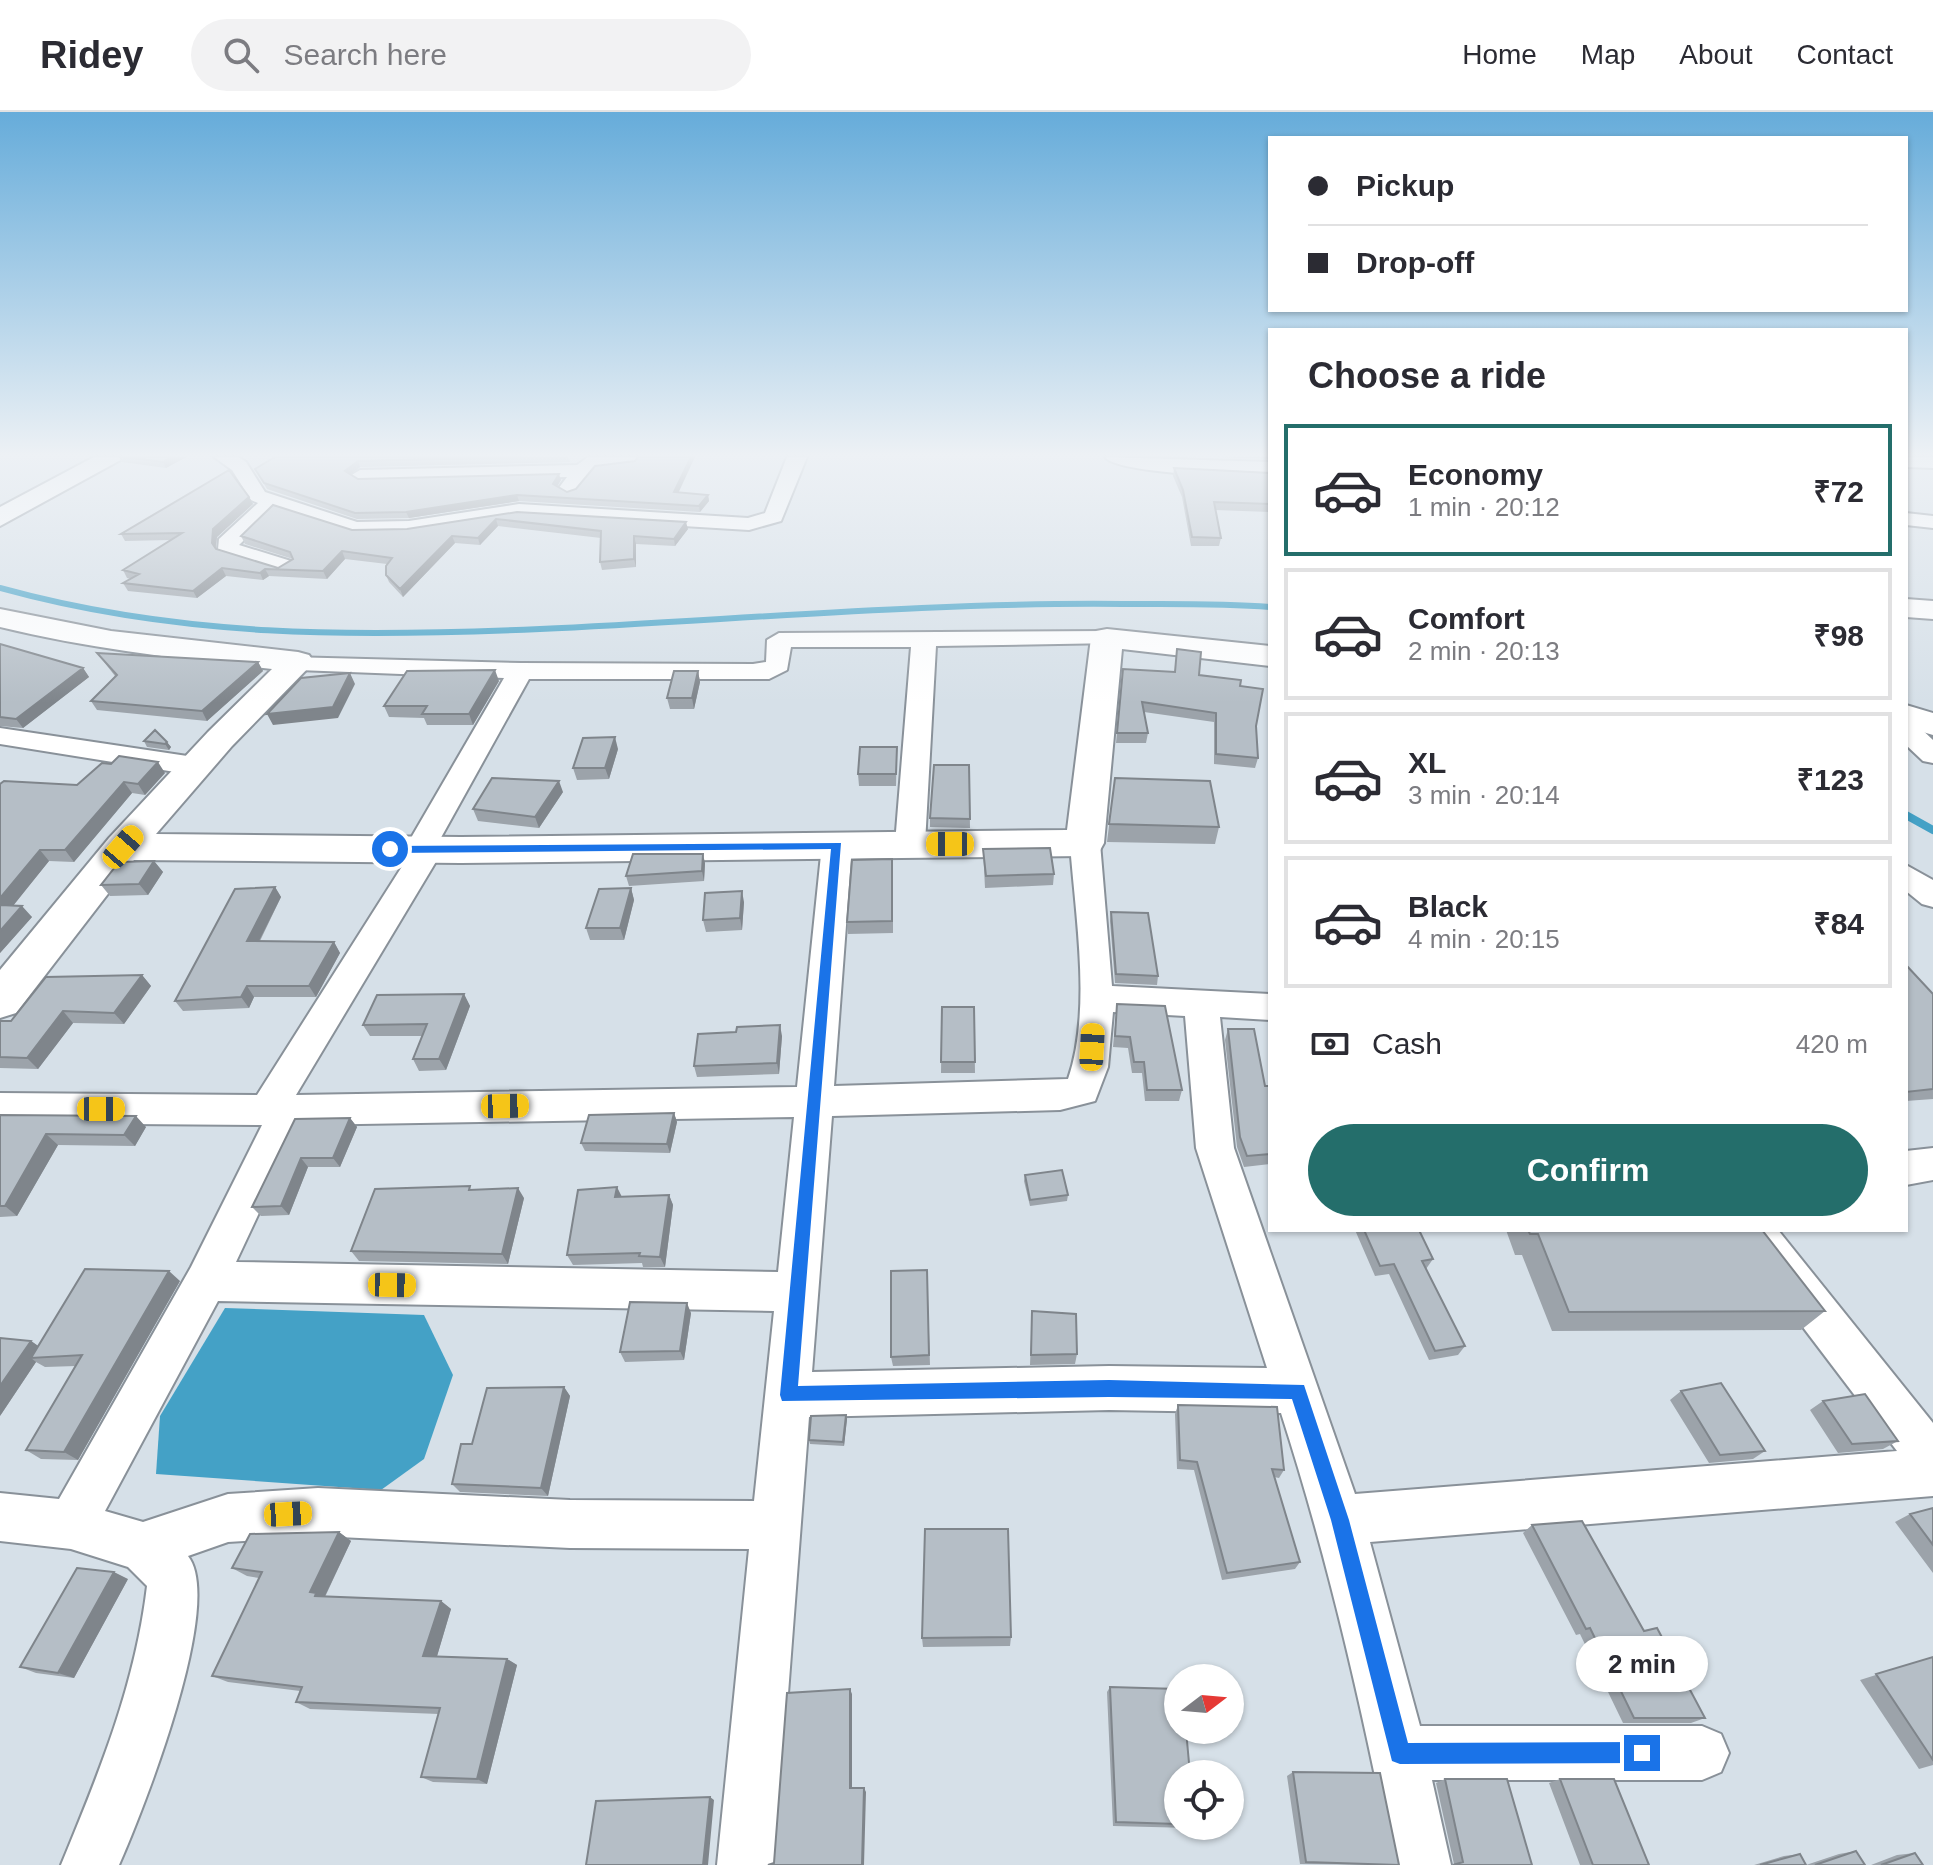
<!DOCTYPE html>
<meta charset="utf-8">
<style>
:root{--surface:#fff;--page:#f2f2f3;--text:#2b2b33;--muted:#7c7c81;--line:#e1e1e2;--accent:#246e6b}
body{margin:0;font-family:Arial,sans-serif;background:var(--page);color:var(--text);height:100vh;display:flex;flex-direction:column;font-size:30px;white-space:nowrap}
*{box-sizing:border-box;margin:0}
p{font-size:26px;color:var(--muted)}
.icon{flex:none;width:44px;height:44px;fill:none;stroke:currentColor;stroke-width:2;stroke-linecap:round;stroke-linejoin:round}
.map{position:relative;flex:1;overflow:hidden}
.panel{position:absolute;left:1268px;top:216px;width:640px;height:904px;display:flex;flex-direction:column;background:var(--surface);border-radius:0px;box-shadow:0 2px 6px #0004}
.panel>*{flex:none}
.hud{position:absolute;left:1268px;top:24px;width:640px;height:176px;border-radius:0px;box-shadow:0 2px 6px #0004;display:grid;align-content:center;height:176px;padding:0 40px;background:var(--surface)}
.needle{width:52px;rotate:74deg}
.tools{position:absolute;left:1164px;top:1552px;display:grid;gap:16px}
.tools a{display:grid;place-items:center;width:80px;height:80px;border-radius:50%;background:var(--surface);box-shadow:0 2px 6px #0004;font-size:40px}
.end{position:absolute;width:36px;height:36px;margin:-18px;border:10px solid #1a73e8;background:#fff;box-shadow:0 0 0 4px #fff}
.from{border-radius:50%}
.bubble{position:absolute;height:56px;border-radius:28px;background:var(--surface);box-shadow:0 2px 6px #0004;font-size:26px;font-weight:600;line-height:56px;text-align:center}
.car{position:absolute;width:24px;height:48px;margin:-24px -12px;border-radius:10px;box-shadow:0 0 6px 2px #0007;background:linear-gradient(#f5c518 24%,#345 0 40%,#f5c518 0 76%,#345 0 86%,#f5c518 0)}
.hud b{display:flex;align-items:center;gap:28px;height:76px;font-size:30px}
.hud b+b{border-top:2px solid var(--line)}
.hud i{width:20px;height:20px;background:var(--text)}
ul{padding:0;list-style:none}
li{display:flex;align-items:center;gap:24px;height:132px;margin:0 16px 12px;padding:0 24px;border:4px solid var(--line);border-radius:0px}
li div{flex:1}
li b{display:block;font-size:30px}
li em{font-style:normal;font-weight:600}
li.selected{border-color:var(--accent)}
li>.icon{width:72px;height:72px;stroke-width:1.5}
h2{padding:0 40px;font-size:36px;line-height:96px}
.pay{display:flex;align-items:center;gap:20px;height:88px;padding:0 40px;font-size:30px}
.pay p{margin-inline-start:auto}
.action{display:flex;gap:16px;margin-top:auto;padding:16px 40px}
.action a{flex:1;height:92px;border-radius:48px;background:var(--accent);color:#fff;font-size:32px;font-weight:600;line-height:92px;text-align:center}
header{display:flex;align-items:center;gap:48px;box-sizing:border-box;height:112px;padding:0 40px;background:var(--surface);border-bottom:2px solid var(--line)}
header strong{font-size:38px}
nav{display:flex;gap:44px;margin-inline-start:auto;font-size:28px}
.search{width:560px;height:72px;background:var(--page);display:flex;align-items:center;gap:20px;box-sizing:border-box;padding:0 28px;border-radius:44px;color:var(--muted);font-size:30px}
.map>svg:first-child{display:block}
.water{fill:#44a1c6}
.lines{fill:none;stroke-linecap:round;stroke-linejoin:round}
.stream-far1{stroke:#44a1c6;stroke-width:6}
.stream{stroke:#44a1c6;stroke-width:8}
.street-casing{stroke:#899199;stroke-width:4}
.secondary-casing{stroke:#899199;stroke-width:4}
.street{fill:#fff;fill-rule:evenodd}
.secondary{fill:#fff;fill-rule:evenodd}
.wall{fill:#9ca3aa}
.shaded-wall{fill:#7f858b}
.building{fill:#b5bec6;stroke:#7f858b;stroke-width:2}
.route{fill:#1a73e8}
</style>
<header>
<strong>Ridey</strong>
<div class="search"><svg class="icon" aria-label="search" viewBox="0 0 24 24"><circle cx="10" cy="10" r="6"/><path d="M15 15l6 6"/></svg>Search here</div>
<nav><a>Home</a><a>Map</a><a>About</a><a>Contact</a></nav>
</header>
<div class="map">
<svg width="1933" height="1753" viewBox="0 0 1933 1753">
<rect width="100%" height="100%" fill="#d6e0e8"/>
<path class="water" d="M225,1196l199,7 29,60 -29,84 -43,31 -225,-16 4,-58z"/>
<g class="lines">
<path class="stream-far1" d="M0,476c181,50 354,49 540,41 194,-9 388,-27 583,-25 49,0 98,-1 147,3"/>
<path class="stream" d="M1906,703l27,15"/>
<defs>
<path id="street" d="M214,345h24l8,5 19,30 92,30 52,-1 110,-17 229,14 17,-5 22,-56h20l-26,64 -32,9 -230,-14 -110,17 -54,1 -79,-25 -37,36 52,16 3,5 -11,7 -62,-19 -3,-5 1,-10 39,-36 -7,-3 -19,-30z
M588,345h55l-15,10 -33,2 -20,24 -7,2 -10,-6 9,-12 -207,5 -10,-6 10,-6 217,-5z
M1906,345h27v11l-27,-1z
M1906,401l27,3v12l-27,-3z
M1107,519l9,2 3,5 -3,5 -180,3 -11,198 -4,7 -11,3 -11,-3 -4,-7 16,-197h-120l-4,23 -18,9h-240l-91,164 5,7 -147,245 501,-8 25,-242 4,-7 11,-3 11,3 4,7 -18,241 234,-7c24,-69 7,-164 2,-236l4,-7 11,-3 11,3 4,7 12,143 158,8v26l-50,-3 14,131 121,346 542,-43 -158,-208 -6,-13h45l155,193v73l-563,46 50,184h282l19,8 8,19 -8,19 -19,8h-270l19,85h-58c-30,-153 -64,-303 -112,-452l-172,-3 -300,7 -34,448h-58l32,-316 -179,-1 -252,-12 -90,6 -40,14c37,47 -45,255 -69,309h-58c38,-92 74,-179 86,-279l-19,-19 -57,-18 -71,-8v-48l59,6 132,-232 71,-142 -262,-2v-30l257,2 151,-238 -4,-7 100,-172 -206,-8 -9,-3 -4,-5 4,-5 232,6 232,1 13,-2 1,-22 12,-7zM1113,900l72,4 11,132 71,220 -158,-2 -297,6 20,-256 228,-6 35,-9 13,-34zM794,1005l-16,155 -542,-10 64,-137zM218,1189l556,10 -20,190 -184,-1 -252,-12 -90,6 -85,28 -38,-11z
M1906,610l10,2 17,16v23l-10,-2 -17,-16z
M0,616l194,29 10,3 4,6 -4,6 -10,3 -194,-31z
M1906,753l27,15v27l-11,-3 -16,-13z
M1933,1036v32l-27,5v-34z"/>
<path id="secondary" d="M94,345h32l-126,69v-19z
M1105,345l165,5v16c-26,-1 -153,-4 -165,-21z
M1906,487l27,2v18l-27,-2z
M0,497l111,22 187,21 11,3 5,7 -82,84 -76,88 305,3 606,-7 24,-192 5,-7 11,-2 163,17v20l-148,-17 -18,194 -5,9 -14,4 -624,7 -327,-3 -118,153 -16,5v-48l109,-132 99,-106 64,-63c-91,-10 -182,-20 -272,-42z
M1906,593l27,8v22l-27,-8z"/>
</defs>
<use href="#street" class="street-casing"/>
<use href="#secondary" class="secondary-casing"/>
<use href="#street" class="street"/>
<use href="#secondary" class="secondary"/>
</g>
<path class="wall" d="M119,345h67l-20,11 -44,-6z
M275,345h293l2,5 -210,5 -10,8 8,4 203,1 -4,6 10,6h111l30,3 1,6 -9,11 -181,-11 -110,17 -52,1 -90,-30 -12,-20z
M1215,345h55v2z
M1174,356l96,5v39l-55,-2 6,28 -2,8h-28l-9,-49 -9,-21z
M249,385l4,7 -36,33 -1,12 62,19 15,-9 -48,-15 -4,-8 111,-6 55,-1 110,-17 171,17 -13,17 -39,-2v23l-34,3 -2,-8 1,-24 -103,-12 -18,19 -25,-2 -52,54 -14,-15 -3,-7 1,-11 -42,-5 -18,20 -58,-3 -6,4 -37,-4 -29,22 -69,-7 -5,-8 8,-4 -4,-1 -4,-8 47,-30 -45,1 -4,-7z
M0,532l83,24 6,9 -66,51 -23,-2z
M97,541l161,9 5,9 -56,50 -110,-11 -6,-9 24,-25z
M1123,557l76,6 41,11 16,40 2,32 -3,10 -41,-4v-42l-70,-10 4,21 -2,10h-30z
M698,559l2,11 -6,27h-24l-3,-11z
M499,569l-26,44h-46l-3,-7 -35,-1 -5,-11z
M155,618l16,17 -2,3 -22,-3 -3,-6z
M897,635l-1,39h-37l-1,-12z
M618,637l-9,30 -32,1 -4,-12z
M969,653l1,63 -40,-1v-9z
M165,661l-20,22 -13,-2 -58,69 -25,-1 -36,44 19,12 -32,36v-169l77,1z
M1115,666l104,49 -4,17 -108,-2z
M563,680l-24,36 -61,-7 -5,-12z
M983,737l71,25 -1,11 -68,3z
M154,749l9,11 -15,23 -38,1 -9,-11z
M705,751l-1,18 -75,5 -3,-10z
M893,758v63l-45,1 -1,-12z
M275,775l6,10 -21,44 74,1 6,11 -24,44h-62l-5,11 -66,3 -8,-10z
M631,776l3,12 -10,40h-34l-4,-12z
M744,790l-2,28 -36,2 -3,-12z
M1111,800l47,64 -1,9 -42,-2 -5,-62z
M1906,853l27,29v105l-27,2z
M142,863l9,11 -27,38 -51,-1 -35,46 -38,-1v-47h11z
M464,882l6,12 -24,64 -27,1 -6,-12 9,-23h-52l-7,-11z
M1117,892l65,86 -3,11h-34l-3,-28h-10l-4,-25 -15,-1z
M942,895h32l1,66h-34z
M1228,917l37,57h5v78l-26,3 -7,-20 -12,-107z
M736,920l46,4 -3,38 -82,3 -3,-11z
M674,1001l3,9 -7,31 -85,-2 -4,-8z
M0,1003l146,12 -11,19 -77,-1 -41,71 -17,1z
M350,1006l7,9 -17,40h-32l-19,48 -28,1 -9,-9 43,-88z
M1025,1063l43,20 -1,6 -37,5 -6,-25z
M669,1083l4,10 -8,62h-22l-1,-4 -69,2 -6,-10 55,-58z
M524,1086l-16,66 -149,-3 -8,-10z
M1355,1118h64l14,29 -7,10 39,77 -7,9 -29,5 -40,-86 -14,2z
M1506,1118h256l63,81 -24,19 -249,1 -30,-76h-7z
M927,1158l3,95 -37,1 -2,-9z
M180,1169l-102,179 -37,-1 -15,-9 50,-84 -31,1 -9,-5 -36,54 31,-75 7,5z
M1032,1199l45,43 -2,10 -45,1z
M691,1201l-7,47 -59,2 -5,-10z
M564,1275l6,9 -22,100 -88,-4 -8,-8 20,-40z
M1681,1279l84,60 -12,8 -44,4 -39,-63z
M1823,1289l75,40 -15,8 -45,4 -28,-43z
M1178,1293l106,65 -5,8 -5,-1 26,85 -5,7 -73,11 -28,-110 -17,-1 -2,-55z
M846,1303l1,4 -3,27 -34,-2 -1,-4z
M1933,1396v65l-38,-51 15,-8z
M1532,1413l112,106 61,87 -14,5h-68l-43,-89 -4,1 -53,-102z
M339,1420l12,9 -26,56 116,4 10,8 -14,47 70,3 10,6 -30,119 -54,-2 -12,-5 18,-63 -129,-5 -14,-7 4,-11 -72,-9 -16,-6 47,-98 -12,-2 -15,-8z
M128,1467l-54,99 -38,-5 -16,-6z
M1011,1525l-1,9 -87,1 -1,-9z
M1933,1545v108l-14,4 -59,-89z
M1110,1575l68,87v52h15l-3,2 -77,-2 -6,-134z
M1293,1660l106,93 -99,-1 -13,-88z
M1445,1667l87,86 -78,-1 -18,-81z
M1560,1667l89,86h-69l-31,-82z
M1856,1739l9,14h-111l30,-9 16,-2 6,11 33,-11z
M1915,1741l8,12h-52l26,-10z"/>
<path class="shaded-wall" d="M172,345h14l-20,11 -3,-6z
M691,345h4l-19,41 -2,-6z
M358,349l2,6 -13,10 -2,-6z
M559,362l2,6 -6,10 -2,-6z
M517,383l2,6 -110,17 -3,-6z
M708,383l1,6 -9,11 -1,-6z
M249,385l4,7 -36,33 -2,14 -3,-8 1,-14z
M496,407l2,7 -18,19 -2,-7z
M686,410l2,7 -13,17 -1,-7z
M452,424l3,7 -52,54 -3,-8z
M634,424l2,8v23l-2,-8z
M342,439l3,8 -18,20 -4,-8z
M222,456l4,8 -29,22 -4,-7z
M265,457l4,7 -6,4 -3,-7z
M258,550l5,9 -56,50 -5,-10z
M83,556l6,9 -66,51 -7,-9z
M495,558l4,11 -26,44 -4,-11z
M698,559l2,11 -6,27 -2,-11z
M350,561l5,11 -17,34 -65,7 -6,-11z
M615,625l3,12 -9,30 -4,-11z
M167,630l4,5 -2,3 -4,-6z
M158,650l7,11 -20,22 -7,-11z
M559,669l4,11 -24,36 -4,-11z
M124,670l8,11 -58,69 -9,-12z
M40,738l9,11 -44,55 -5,-6v-12z
M703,742l2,9 -1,18 -2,-10z
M154,749l9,11 -15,23 -9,-11z
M275,775l6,10 -27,54 -7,-10z
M631,776l3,12 -10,40 -4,-12z
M742,779l2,11 -2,28 -2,-12z
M22,794l10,11 -32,36v-22z
M334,830l6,11 -24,44 -7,-11z
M142,863l9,11 -27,38 -10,-11z
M247,874l7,11 -5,11 -8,-11z
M464,882l6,12 -24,64 -7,-11z
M63,899l10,12 -35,46 -11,-11z
M780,913l2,11 -3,38 -2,-11z
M674,1001l3,9 -7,31 -3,-9z
M136,1004l10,11 -11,19 -11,-11z
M350,1006l7,9 -17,40 -7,-9z
M46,1022l12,11 -41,71 -12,-10z
M301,1046l7,9 -19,48 -8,-9z
M617,1075l5,10h-7z
M518,1076l6,10 -16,66 -6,-10z
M669,1083l4,10 -8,62 -5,-10z
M169,1159l11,10 -102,179 -14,-8z
M687,1191l4,10 -7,47 -4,-9z
M31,1229l13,9 -13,8 5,4 -36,54v-30z
M564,1275l6,9 -22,100 -7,-8z
M846,1303l1,4 -3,27 -1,-4z
M339,1420l12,9 -27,57 4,6 -18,-12z
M114,1460l14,7 -54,99 -16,-5z
M441,1489l10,8 -16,54 -12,-7z
M507,1547l10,6 -30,119 -10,-5z
M850,1577l2,5v98l-2,-4z
M864,1676l2,4 -2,73h-2z
M710,1685l4,3 -6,65h-5z"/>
<path class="building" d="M125,345h47l-9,5z
M275,345h246l-163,4 -13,10 13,8 201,-5 -6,10 14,8 9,-3 19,-23 40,-5 3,-4h53l-17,35 34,3 -9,11 -182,-11 -111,17 -51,1 -91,-30 -9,-14z
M1174,356l96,5v31l-56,-2 7,36 -29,-1 -9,-47z
M229,358l20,27 -36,32 -1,14 4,6 62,19 15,-9 -3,-7 -49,-16 32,-31 79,25 55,-1 110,-17 169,10 -12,17 -40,-3v23l-34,3 1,-31 -105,-12 -18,19 -26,-2 -52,53 -14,-14v-9l6,-8 -50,-7 -19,20 -58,-2 -5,4 -38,-5 -29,23 -70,-8 16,-9 -16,-4 59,-37 -61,1z
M0,532l83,24 -67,51 -16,-2z
M1177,537l24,3 -2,23 42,5 -1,6 23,3 -7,37 2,32 -42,-4v-41l-74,-11 6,31h-31l6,-64 52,3z
M97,541l161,9 -56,49 -111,-10 26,-26z
M495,558l-26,44h-47l5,-8h-43l23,-35z
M674,559h24l-6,27h-25z
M350,561l-17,34 -66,7 34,-36z
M155,618l12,12 -2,2 -21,-3z
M615,625l-10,31h-32l10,-30z
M860,635h37l-1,27h-38z
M119,644l39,6 -20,22 -14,-2 -59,68h-25l-40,48v-114l4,-3 73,4 25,-22 9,1z
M934,653h35l1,54 -40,-1z
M492,666l67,3 -24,36 -62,-8z
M1115,666l95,3 9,46 -110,-3z
M1050,736l4,26 -68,2 -3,-27z
M633,742h70l-1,17 -76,5z
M892,747v62l-45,1 5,-62z
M154,749l-15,23 -38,1 18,-23z
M275,775l-28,54 87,1 -25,44h-62l-6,11 -66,4 60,-112z
M631,776l-11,40h-34l13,-39z
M742,779l-2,27 -37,2 2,-27z
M0,793l22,1 -22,25z
M1111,800l37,1 10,63 -42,-2z
M1906,853l27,29v95l-27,3z
M142,863l-28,38 -51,-2 -36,47 -27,-1v-36h11l35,-44z
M464,882l-25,65h-26l14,-35 -64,1 14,-30z
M1117,892l48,2 17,84h-35l-3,-28h-10l-4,-25 -15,-1z
M942,895h32l1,55h-34z
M780,913l-3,38 -83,3 4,-32 38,-2 1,-5z
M1228,917h26l11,57h5v68l-23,2 -7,-19z
M674,1001l-7,31 -86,-1 8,-28z
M0,1003l136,1 -12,19 -78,-1 -41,72h-5z
M350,1006l-17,40h-32l-20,48 -29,1 43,-88z
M1062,1058l6,25 -38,5 -5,-25z
M470,1074l-1,4 49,-2 -16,66 -151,-3 24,-62z
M617,1075l-2,10 54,-2 -9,62 -21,-1 1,-3 -73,2 11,-65z
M1364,1118h55l14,29 -11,2 43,85 -30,5 -41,-87 -14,2z
M1528,1118h234l63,81 -256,1 -31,-78h-8z
M85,1157l84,2 -105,181 -38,-2 56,-95 -51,3z
M927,1158l2,85 -38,2v-86z
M630,1190l57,1 -7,48 -60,1z
M1032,1199l44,3 1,40 -46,1z
M0,1226l31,3 -31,45z
M1721,1271l44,68 -45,4 -39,-64z
M564,1275l-23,101 -89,-4 9,-40h11l15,-56z
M1865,1282l33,47 -46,3 -29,-43z
M1178,1293l99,2 7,63 -12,-1 28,93 -73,11 -30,-111 -17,-2z
M846,1303l-3,27 -34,-2 2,-24z
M1933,1396v37l-23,-31z
M1582,1409l62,110 13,-3 48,90h-71l-44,-90 -4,1 -54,-104z
M925,1417h83l3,108 -89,1z
M339,1420l-29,60 6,1 -1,3 126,5 -18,55 84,3 -30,120 -56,-2 19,-69 -144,-6 6,-15 -90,-11 50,-104 -30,-4 18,-34z
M77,1456l37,4 -56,101 -38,-6z
M1933,1545v103l-57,-86z
M1110,1575l68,2v41h8l4,44h-12v50l-62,-2z
M850,1577v99h14l-2,77h-94l6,-2 13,-170z
M1293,1660l87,1 19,92 -93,-3z
M1445,1667h62l25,86h-79l10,-3z
M1560,1667h54l35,86h-56z
M710,1685l-7,68h-117l10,-64z
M1856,1739l9,14h-50z
M1915,1741l8,12h-42z
M1800,1742l6,11h-46z"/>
<linearGradient id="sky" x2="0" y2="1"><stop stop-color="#66acda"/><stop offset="0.58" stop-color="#edf1f5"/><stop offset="1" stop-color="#edf1f5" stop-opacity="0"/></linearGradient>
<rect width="1933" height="591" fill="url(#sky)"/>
<path class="route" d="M841,731l-43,543 311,-6 195,5 45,135 59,223 234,-1 7,3 3,8 -3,7 -7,3 -242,1 -8,-3 -61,-241 -39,-121 -183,-2 -327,4 -2,-6 51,-546 -441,4 -6,-4 6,-3z"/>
</svg>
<div class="tools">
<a><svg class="needle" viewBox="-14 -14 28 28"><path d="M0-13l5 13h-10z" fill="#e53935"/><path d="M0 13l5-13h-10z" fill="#7c7c81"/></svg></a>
<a><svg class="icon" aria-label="locate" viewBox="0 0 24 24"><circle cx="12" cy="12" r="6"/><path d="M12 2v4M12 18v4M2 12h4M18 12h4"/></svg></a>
</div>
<i class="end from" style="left:390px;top:737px"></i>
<i class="end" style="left:1642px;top:1641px"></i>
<div class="bubble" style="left:1576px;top:1524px;width:132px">2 min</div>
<i class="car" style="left:950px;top:732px;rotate:270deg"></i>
<i class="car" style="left:123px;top:735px;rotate:41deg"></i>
<i class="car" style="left:1092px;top:935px;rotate:3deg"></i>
<i class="car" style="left:505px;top:994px;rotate:89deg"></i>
<i class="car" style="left:101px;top:997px;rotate:90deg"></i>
<i class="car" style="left:392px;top:1173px;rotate:91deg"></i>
<i class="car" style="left:288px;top:1402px;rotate:87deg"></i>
<div class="hud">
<b><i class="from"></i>Pickup</b>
<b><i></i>Drop-off</b>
</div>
<section class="panel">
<h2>Choose a ride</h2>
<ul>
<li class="selected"><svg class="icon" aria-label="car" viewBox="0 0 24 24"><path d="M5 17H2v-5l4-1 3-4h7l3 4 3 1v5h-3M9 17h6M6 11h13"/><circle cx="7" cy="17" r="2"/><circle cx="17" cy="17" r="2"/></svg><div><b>Economy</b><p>1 min · 20:12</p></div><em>₹72</em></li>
<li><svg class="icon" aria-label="car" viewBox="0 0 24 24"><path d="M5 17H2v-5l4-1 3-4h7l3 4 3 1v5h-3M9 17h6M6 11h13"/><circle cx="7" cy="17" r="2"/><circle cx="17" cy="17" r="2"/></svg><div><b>Comfort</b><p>2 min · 20:13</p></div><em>₹98</em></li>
<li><svg class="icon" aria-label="car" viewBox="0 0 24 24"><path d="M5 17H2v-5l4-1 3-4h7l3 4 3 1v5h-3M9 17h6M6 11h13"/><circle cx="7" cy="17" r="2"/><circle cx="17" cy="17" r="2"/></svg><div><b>XL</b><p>3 min · 20:14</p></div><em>₹123</em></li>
<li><svg class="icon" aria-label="car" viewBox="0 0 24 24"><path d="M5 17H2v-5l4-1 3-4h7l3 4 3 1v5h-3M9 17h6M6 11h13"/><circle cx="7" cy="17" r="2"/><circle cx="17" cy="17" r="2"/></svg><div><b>Black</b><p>4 min · 20:15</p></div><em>₹84</em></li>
</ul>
<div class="pay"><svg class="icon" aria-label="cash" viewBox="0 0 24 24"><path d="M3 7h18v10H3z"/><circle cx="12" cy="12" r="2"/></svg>Cash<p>420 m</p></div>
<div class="action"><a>Confirm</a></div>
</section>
</div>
